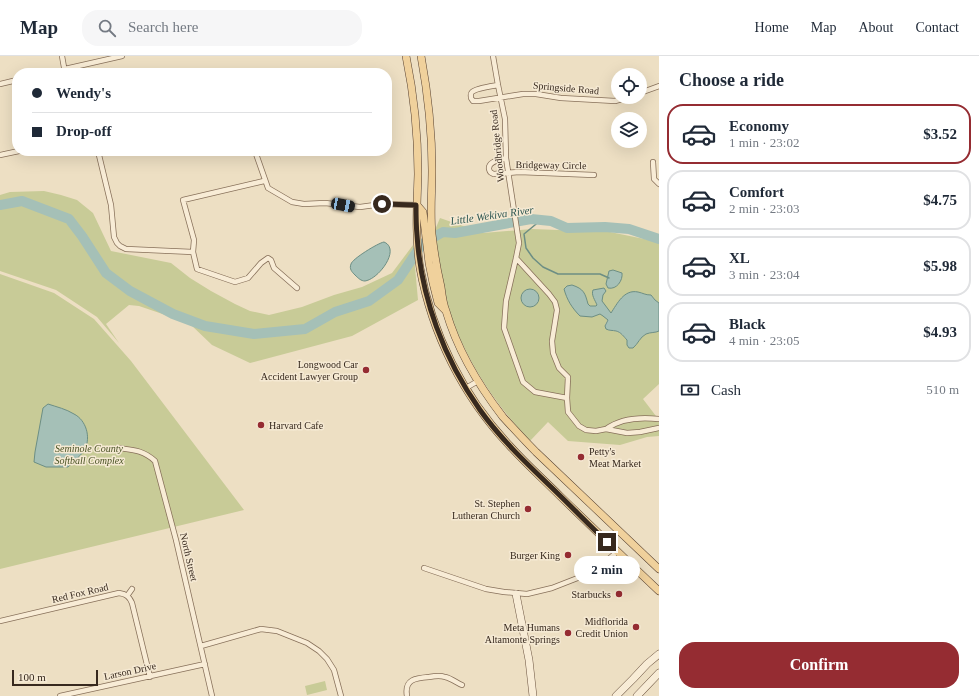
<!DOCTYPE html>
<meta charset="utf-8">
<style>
:root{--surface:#fff;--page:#f6f6f7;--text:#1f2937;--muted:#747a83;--line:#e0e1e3;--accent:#952c32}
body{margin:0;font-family:Georgia,serif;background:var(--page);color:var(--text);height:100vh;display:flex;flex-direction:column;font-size:15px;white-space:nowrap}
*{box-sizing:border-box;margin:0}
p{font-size:13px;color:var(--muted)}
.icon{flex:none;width:22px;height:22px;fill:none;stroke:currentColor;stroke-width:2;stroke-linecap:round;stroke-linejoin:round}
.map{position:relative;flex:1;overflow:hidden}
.details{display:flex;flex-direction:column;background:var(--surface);width:320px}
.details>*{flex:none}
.hud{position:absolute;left:12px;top:12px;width:380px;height:88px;border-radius:16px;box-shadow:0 4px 16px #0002;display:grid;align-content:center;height:88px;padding:0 20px;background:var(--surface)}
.fabs{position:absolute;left:611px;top:12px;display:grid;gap:8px}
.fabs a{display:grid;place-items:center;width:36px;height:36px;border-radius:50%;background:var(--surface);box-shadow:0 4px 16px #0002;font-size:20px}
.scale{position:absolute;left:12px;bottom:10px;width:86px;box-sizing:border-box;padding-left:4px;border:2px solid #37291e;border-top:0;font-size:11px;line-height:14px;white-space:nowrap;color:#37291e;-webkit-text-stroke:3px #f5e9d3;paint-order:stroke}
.end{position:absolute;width:18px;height:18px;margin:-9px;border:5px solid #37291e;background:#fff;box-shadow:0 0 0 2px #fff}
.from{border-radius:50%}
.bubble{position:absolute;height:28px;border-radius:14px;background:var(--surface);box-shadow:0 4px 16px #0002;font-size:13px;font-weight:700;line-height:28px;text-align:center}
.car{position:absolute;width:12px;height:24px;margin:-12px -6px;border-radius:5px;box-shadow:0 0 3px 1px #0007;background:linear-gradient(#222 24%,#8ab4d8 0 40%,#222 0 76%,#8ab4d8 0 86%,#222 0)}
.hud b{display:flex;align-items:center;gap:14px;height:38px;font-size:15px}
.hud b+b{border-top:1px solid var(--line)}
.hud i{width:10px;height:10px;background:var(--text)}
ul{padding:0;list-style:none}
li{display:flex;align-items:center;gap:12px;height:60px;margin:0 8px 6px;padding:0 12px;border:2px solid var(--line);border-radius:16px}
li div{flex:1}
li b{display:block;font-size:15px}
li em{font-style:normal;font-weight:700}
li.current{border-color:var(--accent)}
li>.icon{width:36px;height:36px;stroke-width:1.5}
h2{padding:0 20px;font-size:18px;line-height:48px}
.pay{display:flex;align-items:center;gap:10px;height:44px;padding:0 20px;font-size:15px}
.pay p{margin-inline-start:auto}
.cta{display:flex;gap:8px;margin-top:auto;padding:8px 20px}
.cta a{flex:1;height:46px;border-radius:16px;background:var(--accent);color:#fff;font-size:16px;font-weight:700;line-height:46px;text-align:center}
header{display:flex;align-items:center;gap:24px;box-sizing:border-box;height:56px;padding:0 20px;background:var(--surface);border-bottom:1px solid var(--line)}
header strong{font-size:19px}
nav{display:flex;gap:22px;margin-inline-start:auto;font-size:14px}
.search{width:280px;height:36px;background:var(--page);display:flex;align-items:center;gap:10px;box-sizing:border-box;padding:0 14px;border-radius:16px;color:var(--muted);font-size:15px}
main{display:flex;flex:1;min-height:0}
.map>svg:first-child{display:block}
.green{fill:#c8cb97}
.water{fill:#a5c0b7;stroke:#6c8e84}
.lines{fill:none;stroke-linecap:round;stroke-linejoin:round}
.stream{stroke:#6c8e84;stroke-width:1.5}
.river{stroke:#a5c0b7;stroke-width:10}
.street-casing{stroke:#87705a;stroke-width:6}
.secondary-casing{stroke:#69513e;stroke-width:8}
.primary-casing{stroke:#553f2f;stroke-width:8}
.street{stroke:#f8ecd6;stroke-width:4.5}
.secondary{stroke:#f8ecd6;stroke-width:7}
.primary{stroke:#f0d19c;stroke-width:7}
.route{stroke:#37291e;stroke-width:5}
.poi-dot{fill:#952c32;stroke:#f5e9d3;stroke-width:1.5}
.labels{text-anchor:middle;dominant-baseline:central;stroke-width:3;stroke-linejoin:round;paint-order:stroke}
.street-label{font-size:10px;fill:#37291e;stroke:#f5e9d3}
.poi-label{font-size:10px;fill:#37291e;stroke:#f5e9d3;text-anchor:end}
.park-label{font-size:10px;font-style:italic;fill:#4a5325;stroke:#f5e9d3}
.water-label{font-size:11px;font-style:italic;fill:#2e5752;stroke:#f5e9d3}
</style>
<header>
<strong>Map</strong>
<div class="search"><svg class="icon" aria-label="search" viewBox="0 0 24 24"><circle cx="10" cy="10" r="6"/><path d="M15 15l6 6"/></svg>Search here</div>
<nav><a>Home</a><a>Map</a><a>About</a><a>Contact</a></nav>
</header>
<main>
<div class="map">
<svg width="659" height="640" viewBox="0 0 659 640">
<rect width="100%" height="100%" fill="#eddfc3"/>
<path class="green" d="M44,135l17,4 16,5 16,13 18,38 60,12 19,15 21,13 24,13 15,7 19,4 33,-8 32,-12 28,-8 30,-14 21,-28 5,55 -66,36 -102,27 -38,-18 -23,-22 -50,-17 -10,-1 -23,19 13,19 -22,-26 -41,-27 -56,-19v-76l10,-3z
M440,162l43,15 49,-4 78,3 49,10v61l-4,-3 -4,-5h-6l-6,-3 -28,21 -6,12 5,6c8,-1 12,3 17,9v4l8,2c3,-5 7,-12 14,-13 4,-1 6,0 10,-2v53l-16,15 16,21v16l-12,1 -27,8 -52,-4 -20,-19 -18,19c-36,-38 -64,-81 -81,-130l1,-1 -2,-2 -8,-43 -5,-32v-3z
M0,218l54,19 40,26 37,42 113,149 -244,59z
M325,625l2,9 -20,5 -2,-9z"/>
<path class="water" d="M384,186c17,7 -5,37 -19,39 -4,0 -7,-3 -10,-6 -3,-3 -6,-6 -4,-11 1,-5 27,-21 33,-22z
M613,214l9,3c1,7 -5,17 -14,15l-2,-4 3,-13z
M572,229c12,4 13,8 16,19l2,2h6l1,-1c-2,-5 -6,-10 -4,-15l11,-2 2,3 -3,4 -1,6 9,12c6,-9 13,-24 27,-21 5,1 7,3 13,3l4,5 4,3v28c-4,2 -8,1 -13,3 -6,3 -8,10 -13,14h-4l-2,-3v-5c-3,-3 -6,-8 -11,-9 -4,-1 -6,0 -10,-2l-1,-3 3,-6 -5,-4 -3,-2 -8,3 -12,-1c-8,-8 -13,-16 -16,-27l3,-3z
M521 242a9 9 0 1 1 18 0a9 9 0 1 1-18 0Z
M48,348c9,3 18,5 26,10 12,6 17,23 11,35 -4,7 -11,12 -17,18h-22l-12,-5 1,-10 8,-44z"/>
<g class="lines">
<path class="stream" d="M541,164l-17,14 2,14 7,10 10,9 15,7h42l9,4"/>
<path class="river" d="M0,149l22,-4 47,18 13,17 24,37 24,18 43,23 32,12 49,8 51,-5 30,-17 34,-11 29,-21 24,-36 21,-12 12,1 76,-14 20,2 16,7 38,-1 24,2 30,10"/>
<defs>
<path id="street" d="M62,0l3,17
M493,0l5,29 7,34 1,39 11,72 2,13 -3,15 -10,43 -2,27 19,54 12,10 32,6
M65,13l57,-13
M0,28l17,-4
M498,29c-6,1 -22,3 -26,7 -2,2 -1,3 -1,6l2,3h6l44,-7h13l25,4 54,3 14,-4
M640,37l19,-7
M32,95l14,1
M98,95l13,54 3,32 3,6 3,3 6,3 67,3
M255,95l13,37 24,14 12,2 21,-1 35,4 22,-3 35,1
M0,99l19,-4h5
M506,102c-6,2 -18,3 -17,11 1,4 2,4 5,5l25,-2 75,3
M653,106l1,17 5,5
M264,125l-81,19 11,40 -1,12 4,17 38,13 13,-4 13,-15 7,-5 3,2 3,8 23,20
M516,202l33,36 6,8 2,8 -5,31 1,12 6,15 9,9 -1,21 1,14 11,14 7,4 10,1 10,-2 21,4 13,-1 19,-4
M466,332l12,-7
M606,373c15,-11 35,-12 53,-10
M118,392c15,2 25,2 37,13l21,79 36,156
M424,512l62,21 18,3 23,2 25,-6 41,-16 24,-20
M127,540l5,-7
M0,565l119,-28c7,1 10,3 13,10l18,74
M201,590l60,-17 16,2 30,12 12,8 8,8 7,11 7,26
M60,640l145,-32
M407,640c-3,-17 9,-18 22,-19 5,-1 11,-2 16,0 6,1 12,6 17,8"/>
<path id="secondary" d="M516,538l13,66 4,36
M616,640l17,-17 14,-15 12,-10
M637,640l22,-23"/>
<path id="primary" d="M406,0c8,39 12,78 12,118 -1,32 -3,63 2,94 12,66 43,128 89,177 16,18 34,34 51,51 33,32 66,64 99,95
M421,0c7,38 11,75 11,114 0,21 -2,42 0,64 2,18 5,36 9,53 1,8 2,17 5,24 11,38 33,75 57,106 11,12 22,24 33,35l123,117
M417,149l6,7 6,51 4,20 5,20 7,7"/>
</defs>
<use href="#street" class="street-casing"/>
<use href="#secondary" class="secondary-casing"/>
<use href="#primary" class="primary-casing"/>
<use href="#street" class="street"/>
<use href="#secondary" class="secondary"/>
<use href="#primary" class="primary"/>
</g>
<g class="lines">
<path class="route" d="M382,148l34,1c0,10 0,20 1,30 4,63 27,124 63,175 20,28 44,51 68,74 20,19 39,39 59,58"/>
</g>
<g class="poi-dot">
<circle cx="366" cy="314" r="4"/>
<circle cx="261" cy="369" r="4"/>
<circle cx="581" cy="401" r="4"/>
<circle cx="528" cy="453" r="4"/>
<circle cx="568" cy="499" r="4"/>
<circle cx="619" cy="538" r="4"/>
<circle cx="636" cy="571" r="4"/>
<circle cx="568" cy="577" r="4"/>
</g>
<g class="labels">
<g class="street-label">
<text transform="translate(566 32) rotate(5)">Springside Road</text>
<text transform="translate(497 90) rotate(-96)">Woodbridge Road</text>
<text transform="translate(551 109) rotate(1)">Bridgeway Circle</text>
<text transform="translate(189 501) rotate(77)">North Street</text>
<text transform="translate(80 537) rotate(-13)">Red Fox Road</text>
<text transform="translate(130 615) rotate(-12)">Larson Drive</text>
</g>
<g class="poi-label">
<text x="358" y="308">Longwood Car<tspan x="358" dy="12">Accident Lawyer Group</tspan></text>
<text x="269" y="369" text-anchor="start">Harvard Cafe</text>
<text x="589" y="395" text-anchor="start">Petty's<tspan x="589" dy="12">Meat Market</tspan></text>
<text x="520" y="447">St. Stephen<tspan x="520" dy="12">Lutheran Church</tspan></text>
<text x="560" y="499">Burger King</text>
<text x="611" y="538">Starbucks</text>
<text x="628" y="565">Midflorida<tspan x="628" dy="12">Credit Union</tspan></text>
<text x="560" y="571">Meta Humans<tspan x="560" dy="12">Altamonte Springs</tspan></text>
</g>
<g class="park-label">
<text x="89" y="392">Seminole County<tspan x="89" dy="12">Softball Complex</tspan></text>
</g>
<g class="water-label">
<text transform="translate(492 159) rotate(-8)">Little Wekiva River</text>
</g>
</g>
</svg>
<div class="fabs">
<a><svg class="icon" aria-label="locate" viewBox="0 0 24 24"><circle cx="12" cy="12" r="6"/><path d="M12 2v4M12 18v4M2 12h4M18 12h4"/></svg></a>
<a><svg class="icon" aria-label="layers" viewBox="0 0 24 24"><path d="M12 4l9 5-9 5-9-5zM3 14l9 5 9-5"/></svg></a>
</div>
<div class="scale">100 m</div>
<i class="end from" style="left:382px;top:148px"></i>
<i class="end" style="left:607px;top:486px"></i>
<div class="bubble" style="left:574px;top:500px;width:66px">2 min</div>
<i class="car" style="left:343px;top:149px;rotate:101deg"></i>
<div class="hud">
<b><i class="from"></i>Wendy's</b>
<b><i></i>Drop-off</b>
</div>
</div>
<section class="details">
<h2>Choose a ride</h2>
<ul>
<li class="current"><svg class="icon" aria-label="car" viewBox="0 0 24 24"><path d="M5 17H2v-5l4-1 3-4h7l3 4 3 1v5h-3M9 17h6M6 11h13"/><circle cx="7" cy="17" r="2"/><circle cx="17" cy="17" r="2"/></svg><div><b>Economy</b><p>1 min · 23:02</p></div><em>$3.52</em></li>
<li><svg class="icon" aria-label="car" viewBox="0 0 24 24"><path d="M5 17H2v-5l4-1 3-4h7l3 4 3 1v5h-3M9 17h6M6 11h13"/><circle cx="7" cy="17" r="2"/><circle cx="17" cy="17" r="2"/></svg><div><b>Comfort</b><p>2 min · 23:03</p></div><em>$4.75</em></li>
<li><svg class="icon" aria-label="car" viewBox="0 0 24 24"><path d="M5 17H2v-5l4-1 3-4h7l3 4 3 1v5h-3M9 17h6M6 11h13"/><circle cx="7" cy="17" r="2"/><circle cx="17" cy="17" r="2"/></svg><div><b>XL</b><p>3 min · 23:04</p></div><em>$5.98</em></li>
<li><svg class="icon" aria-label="car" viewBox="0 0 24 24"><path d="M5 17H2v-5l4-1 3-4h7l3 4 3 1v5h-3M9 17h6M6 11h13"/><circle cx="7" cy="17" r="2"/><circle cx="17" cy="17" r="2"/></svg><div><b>Black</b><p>4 min · 23:05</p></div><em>$4.93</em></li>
</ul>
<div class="pay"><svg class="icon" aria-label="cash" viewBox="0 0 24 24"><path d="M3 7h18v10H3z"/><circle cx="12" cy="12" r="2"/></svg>Cash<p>510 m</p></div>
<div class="cta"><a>Confirm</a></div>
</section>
</main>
